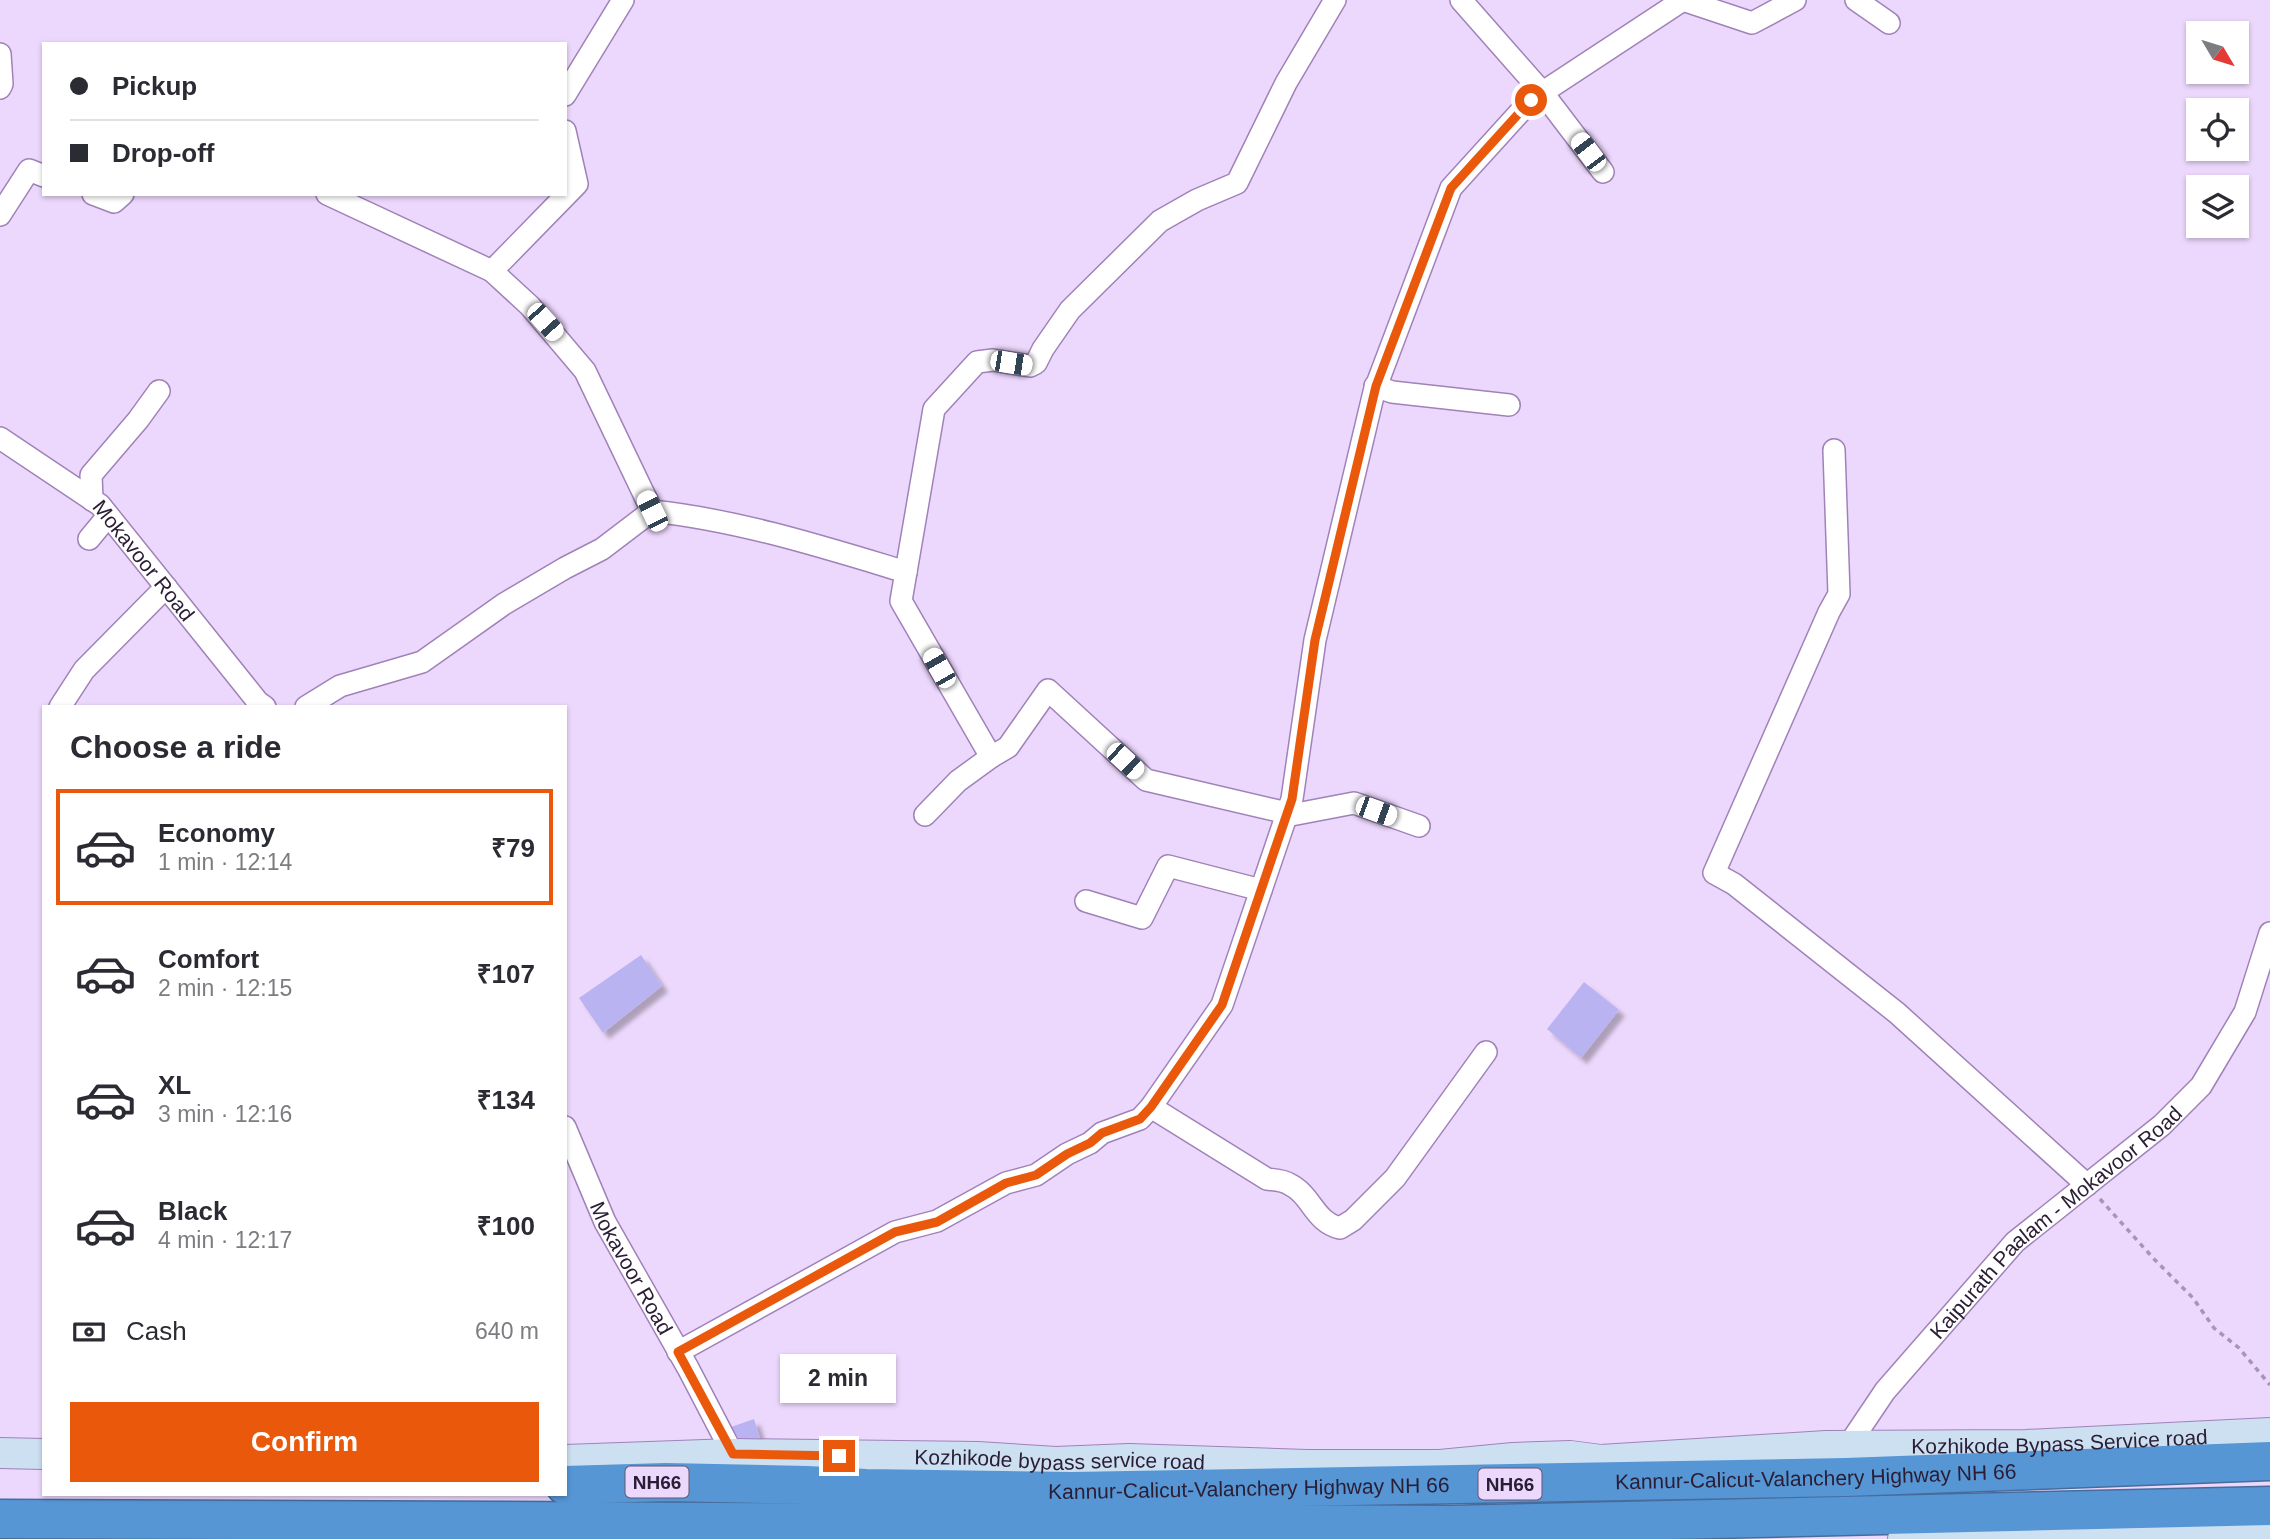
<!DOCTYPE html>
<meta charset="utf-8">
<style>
:root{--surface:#fff;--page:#f2f2f3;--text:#2b2b33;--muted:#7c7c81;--line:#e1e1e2;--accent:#ea580c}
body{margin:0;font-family:Arial,sans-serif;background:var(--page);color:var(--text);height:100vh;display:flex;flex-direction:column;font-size:26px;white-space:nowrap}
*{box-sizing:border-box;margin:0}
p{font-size:23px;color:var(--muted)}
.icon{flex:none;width:38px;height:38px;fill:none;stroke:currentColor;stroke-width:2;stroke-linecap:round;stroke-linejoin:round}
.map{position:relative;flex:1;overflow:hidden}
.details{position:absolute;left:42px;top:705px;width:525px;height:791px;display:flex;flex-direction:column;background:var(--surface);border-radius:0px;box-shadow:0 2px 5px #0004}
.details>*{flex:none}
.banner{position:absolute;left:42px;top:42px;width:525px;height:154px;border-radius:0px;box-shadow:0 2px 5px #0004;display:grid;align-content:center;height:154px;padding:0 28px;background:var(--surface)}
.needle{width:46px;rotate:128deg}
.fabs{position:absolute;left:2186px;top:21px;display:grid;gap:14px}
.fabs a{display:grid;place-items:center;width:63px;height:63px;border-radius:0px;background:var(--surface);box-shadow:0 2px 5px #0004;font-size:35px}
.end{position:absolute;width:32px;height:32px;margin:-16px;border:9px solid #ea580c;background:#fff;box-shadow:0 0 0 4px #fff}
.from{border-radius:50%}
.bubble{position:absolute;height:49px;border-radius:0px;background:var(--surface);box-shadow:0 2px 5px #0004;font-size:23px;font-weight:600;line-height:49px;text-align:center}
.car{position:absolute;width:21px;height:42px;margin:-21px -10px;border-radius:9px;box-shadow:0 0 5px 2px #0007;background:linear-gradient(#fff 24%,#345 0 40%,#fff 0 76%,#345 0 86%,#fff 0)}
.banner b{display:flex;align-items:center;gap:24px;height:66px;font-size:26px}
.banner b+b{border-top:2px solid var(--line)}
.banner i{width:18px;height:18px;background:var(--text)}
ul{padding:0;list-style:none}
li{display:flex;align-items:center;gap:21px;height:116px;margin:0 14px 10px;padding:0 14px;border:4px solid transparent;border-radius:0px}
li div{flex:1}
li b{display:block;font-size:26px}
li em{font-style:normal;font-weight:600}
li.on{border-color:var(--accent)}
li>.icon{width:63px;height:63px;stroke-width:1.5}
h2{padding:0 28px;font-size:32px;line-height:84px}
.pay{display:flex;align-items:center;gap:18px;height:77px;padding:0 28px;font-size:26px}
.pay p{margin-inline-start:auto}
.button{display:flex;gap:14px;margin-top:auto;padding:14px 28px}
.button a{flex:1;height:80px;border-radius:0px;background:var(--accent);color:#fff;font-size:28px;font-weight:600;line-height:80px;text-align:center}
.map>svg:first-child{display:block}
.building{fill:#bab3f1;filter:url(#shadow)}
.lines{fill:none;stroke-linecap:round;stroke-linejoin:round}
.street-casing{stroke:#a082b9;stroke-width:24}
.secondary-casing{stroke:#a082b9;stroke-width:32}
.highway-casing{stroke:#476c9c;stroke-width:41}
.path{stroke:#a695b4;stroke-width:3.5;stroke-dasharray:5 5;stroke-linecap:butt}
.street{stroke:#fff;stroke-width:21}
.secondary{stroke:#cce0f2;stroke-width:30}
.highway{stroke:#5696d4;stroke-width:38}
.route{stroke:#ea580c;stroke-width:9}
.labels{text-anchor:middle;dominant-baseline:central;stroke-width:5;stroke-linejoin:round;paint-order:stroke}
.shield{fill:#ecd8fc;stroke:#645570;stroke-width:2}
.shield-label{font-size:19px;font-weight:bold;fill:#2a1d34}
.street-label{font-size:21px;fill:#2a1d34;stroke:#ecd8fc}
</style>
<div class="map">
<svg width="2270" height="1539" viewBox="0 0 2270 1539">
<defs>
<filter id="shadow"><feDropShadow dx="6" dy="6" stdDeviation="2" flood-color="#0004"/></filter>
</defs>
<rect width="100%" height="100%" fill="#ecd8fc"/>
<path class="building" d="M641,955l21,31 -59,47 -24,-35z
M1584,982l35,28 -38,48 -34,-29z
M754,1419l6,19 -18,5 -11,-16z"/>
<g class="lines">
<defs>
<g id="street">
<path d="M1461,0l81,92 61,80"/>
<path d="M1683,0l69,23 43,-23"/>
<path d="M1856,0l33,23"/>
<path d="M0,54l2,30 -2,4"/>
<path d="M565,95l58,-95"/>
<path d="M93,194l21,8 9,-8"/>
<path d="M327,194l165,77 85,-87 -12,-53"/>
<path d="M0,215l29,-45 15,6"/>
<path d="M492,271l38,35 55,65 67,140"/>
<path d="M1375,386l17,6 117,13"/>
<path id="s1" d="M0,438l100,67 158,197 7,5"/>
<path d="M1834,450l5,144 -10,18 -115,261 20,11 163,129 190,172"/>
<path d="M92,500l-1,-25 47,-55 21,-29"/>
<path d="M89,539l19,-23"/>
<path d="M60,707l24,-37 82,-83"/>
<path d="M306,707l34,-21 82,-24 82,-58 61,-36 37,-19 50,-38c86,9 171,36 254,61"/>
<path d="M1287,813l-141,-33 -98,-90 -40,57 -17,10 -90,-156 33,-192 43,-47 16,-2 37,6 6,-3 7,-14 27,-39 90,-89 37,-21 40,-17 49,-100 49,-83"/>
<path d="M925,815l33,-34 33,-24"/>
<path d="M1286,816l68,-13 65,23"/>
<path d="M1086,901l56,17 26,-52 93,24"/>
<path d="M1151,1107l116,72c7,1 16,1 22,5 23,11 25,38 51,44l13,-8 42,-42 91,-126"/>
<path id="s2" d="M565,1127l40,95 83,146 50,96"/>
<path d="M678,1352l217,-120 42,-11 69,-38 30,-8 31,-21 23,-11 12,-10 38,-14 11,-12 71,-102 70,-206 23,-159 59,-248 77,-204 80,-88 152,-100"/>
<path id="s3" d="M1839,1452l9,-6 37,-55 130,-149 147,-117 39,-39 44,-74 25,-79"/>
</g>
<g id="secondary">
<path d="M0,1453l44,1"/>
<path id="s4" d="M565,1460l168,-6 245,3 78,5 73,-3 178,6h133l73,-7 57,-2 31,4 225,-14 200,-1 244,-12"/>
<path d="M1903,1539l53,-4 314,-9"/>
</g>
<g id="highway">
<path id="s5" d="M565,1485l101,-3 140,3 60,3 206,3 774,-14 424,-16"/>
<path d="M0,1519l1453,6 817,-19"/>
</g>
</defs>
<use href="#street" class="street-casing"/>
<use href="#secondary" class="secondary-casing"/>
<use href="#highway" class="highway-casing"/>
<path class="path" d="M2100,1199l54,60 39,39 21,30 25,20 31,37"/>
<use href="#street" class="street"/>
<use href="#secondary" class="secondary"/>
<use href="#highway" class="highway"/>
</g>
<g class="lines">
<path class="route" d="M839,1456l-106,-2 -55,-102 217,-120 42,-10 69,-39 30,-8 31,-21 23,-11 12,-10 38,-14 11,-12 71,-102 70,-206 23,-159 61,-254 75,-198 80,-88"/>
</g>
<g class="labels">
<g class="shield">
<rect x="625.5" y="1466.5" width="63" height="31" rx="5"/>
<rect x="1478.5" y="1468.5" width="63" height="31" rx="5"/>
</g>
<g class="shield-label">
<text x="657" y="1482">NH66</text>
<text x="1510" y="1484">NH66</text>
</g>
<g class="street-label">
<text stroke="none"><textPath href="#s1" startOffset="191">Mokavoor Road</textPath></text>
<text stroke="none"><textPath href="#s3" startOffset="318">Kaipurath Paalam - Mokavoor Road</textPath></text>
<text stroke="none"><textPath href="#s2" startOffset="156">Mokavoor Road</textPath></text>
<text stroke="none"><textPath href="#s4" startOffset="1496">Kozhikode Bypass Service road</textPath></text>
<text stroke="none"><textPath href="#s4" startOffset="495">Kozhikode bypass service road</textPath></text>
<text stroke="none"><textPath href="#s5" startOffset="1251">Kannur-Calicut-Valanchery Highway NH 66</textPath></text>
<text stroke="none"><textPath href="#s5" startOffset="684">Kannur-Calicut-Valanchery Highway NH 66</textPath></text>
</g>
</g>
</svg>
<div class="fabs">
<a><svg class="needle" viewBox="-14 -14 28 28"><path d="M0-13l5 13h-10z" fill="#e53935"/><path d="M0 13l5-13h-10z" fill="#7c7c81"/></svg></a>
<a><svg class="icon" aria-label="locate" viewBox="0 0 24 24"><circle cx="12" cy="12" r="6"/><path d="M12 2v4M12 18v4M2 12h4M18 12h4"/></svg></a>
<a><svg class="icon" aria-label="layers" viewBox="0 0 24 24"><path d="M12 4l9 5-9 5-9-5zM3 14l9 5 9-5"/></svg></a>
</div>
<i class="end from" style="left:1531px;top:100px"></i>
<i class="end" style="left:839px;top:1456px"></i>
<div class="bubble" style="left:780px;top:1354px;width:116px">2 min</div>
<i class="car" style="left:1588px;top:152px;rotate:323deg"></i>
<i class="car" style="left:545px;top:322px;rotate:138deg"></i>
<i class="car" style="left:1011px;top:363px;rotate:99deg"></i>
<i class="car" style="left:652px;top:511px;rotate:334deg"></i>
<i class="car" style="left:939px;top:668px;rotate:330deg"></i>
<i class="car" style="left:1125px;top:761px;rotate:133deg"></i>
<i class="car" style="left:1376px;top:811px;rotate:110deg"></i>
<div class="banner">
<b><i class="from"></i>Pickup</b>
<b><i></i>Drop-off</b>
</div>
<section class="details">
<h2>Choose a ride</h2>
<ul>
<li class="on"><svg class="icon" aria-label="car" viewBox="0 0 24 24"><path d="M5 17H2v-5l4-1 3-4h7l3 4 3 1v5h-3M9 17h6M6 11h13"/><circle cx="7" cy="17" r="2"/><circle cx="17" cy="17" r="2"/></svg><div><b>Economy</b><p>1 min · 12:14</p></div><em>₹79</em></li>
<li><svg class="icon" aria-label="car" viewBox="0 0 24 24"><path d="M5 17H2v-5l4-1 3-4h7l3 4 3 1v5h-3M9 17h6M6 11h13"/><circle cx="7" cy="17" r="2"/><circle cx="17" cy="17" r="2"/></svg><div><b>Comfort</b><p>2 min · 12:15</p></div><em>₹107</em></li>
<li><svg class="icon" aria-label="car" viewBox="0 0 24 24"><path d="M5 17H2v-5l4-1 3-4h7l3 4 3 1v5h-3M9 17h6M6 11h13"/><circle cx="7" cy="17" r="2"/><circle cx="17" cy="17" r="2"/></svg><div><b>XL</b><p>3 min · 12:16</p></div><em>₹134</em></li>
<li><svg class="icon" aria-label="car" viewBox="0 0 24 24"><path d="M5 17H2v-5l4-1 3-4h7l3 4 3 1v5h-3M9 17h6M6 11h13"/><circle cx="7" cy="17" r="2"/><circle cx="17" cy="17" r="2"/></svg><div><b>Black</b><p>4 min · 12:17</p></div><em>₹100</em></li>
</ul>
<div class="pay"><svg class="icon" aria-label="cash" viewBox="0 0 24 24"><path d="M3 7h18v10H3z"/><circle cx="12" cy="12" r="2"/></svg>Cash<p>640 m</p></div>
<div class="button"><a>Confirm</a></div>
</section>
</div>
